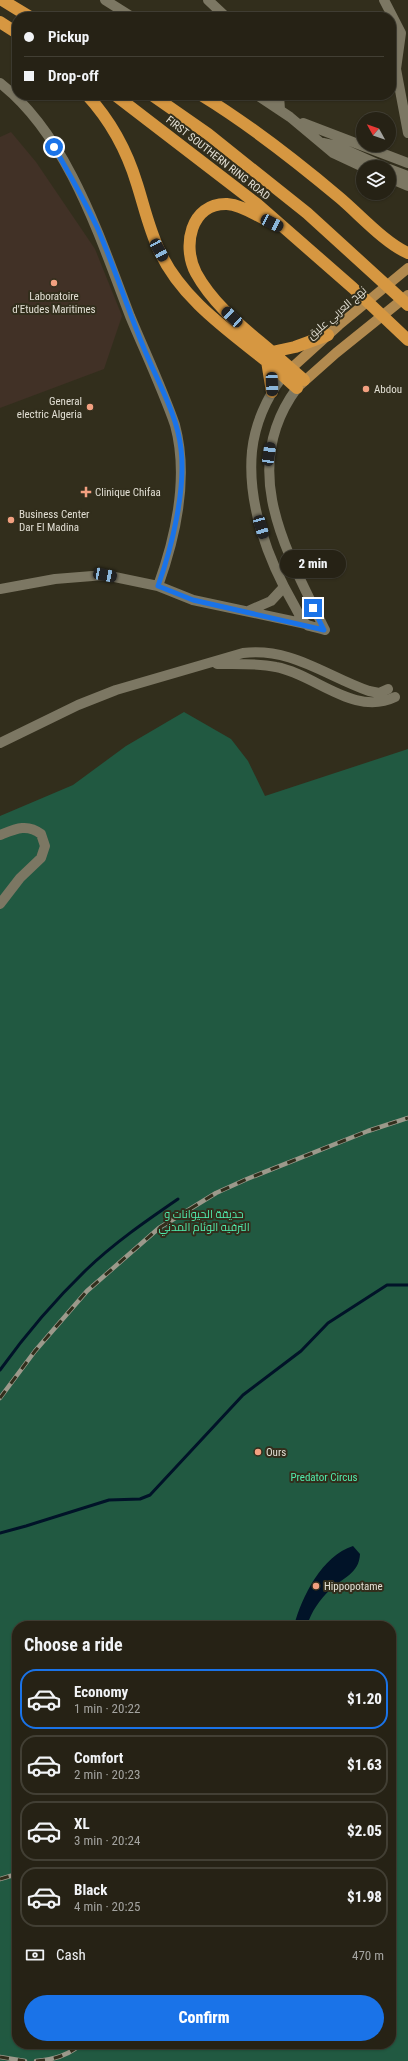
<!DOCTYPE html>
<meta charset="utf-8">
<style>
:root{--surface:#262215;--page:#322f22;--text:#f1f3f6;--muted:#a4a4a0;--line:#423f34;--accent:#1a73e8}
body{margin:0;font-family:"Roboto Condensed",Cairo,sans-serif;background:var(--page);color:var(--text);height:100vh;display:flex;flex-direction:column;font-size:15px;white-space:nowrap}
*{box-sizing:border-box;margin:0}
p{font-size:13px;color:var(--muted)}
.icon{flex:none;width:22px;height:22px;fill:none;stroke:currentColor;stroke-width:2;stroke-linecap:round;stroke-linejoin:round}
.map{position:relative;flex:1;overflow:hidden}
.panel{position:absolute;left:12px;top:1621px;width:384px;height:428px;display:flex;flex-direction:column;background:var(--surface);border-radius:16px;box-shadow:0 1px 3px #0004,0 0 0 1px var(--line)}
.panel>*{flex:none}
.hud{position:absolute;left:12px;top:12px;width:384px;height:88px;border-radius:16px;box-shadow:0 1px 3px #0004,0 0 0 1px var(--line);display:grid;align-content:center;height:88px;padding:0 12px;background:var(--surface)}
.needle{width:26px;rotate:310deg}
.controls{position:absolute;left:356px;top:112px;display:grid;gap:8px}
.controls a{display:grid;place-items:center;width:40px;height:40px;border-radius:50%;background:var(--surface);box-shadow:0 1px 3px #0004,0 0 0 1px var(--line);font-size:20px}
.end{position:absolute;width:18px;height:18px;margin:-9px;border:5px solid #1a73e8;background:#fff;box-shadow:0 0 0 2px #fff}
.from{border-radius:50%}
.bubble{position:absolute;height:28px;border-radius:14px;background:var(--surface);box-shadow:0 1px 3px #0004,0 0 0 1px var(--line);font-size:13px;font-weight:800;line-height:28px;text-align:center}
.car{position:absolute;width:12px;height:24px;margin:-12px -6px;border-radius:5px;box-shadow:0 0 3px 1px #0007;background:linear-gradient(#222 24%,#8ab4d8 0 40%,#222 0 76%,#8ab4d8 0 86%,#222 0)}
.hud b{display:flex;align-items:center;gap:14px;height:38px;font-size:15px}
.hud b+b{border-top:1px solid var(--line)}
.hud i{width:10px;height:10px;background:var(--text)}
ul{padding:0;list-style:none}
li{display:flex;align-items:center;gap:12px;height:60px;margin:0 8px 6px;padding:0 4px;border:2px solid var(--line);border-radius:16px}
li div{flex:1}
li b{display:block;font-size:15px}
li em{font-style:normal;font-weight:800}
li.on{border-color:var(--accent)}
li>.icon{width:36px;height:36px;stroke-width:1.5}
h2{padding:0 12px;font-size:18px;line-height:48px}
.pay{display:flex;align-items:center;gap:10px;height:44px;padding:0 12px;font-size:15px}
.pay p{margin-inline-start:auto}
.button{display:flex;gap:8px;margin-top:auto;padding:8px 12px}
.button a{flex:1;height:46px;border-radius:24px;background:var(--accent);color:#fff;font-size:16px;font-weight:800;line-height:46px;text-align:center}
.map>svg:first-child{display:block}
.commercial{fill:#413126}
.green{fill:#215941;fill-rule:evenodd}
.water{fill:#011328}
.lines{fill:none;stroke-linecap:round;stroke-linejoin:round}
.stream{stroke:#011328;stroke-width:3}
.minor{stroke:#7c7763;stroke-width:10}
.major{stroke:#b28a4f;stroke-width:10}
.highway{stroke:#d69741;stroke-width:12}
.rail-casing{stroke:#9c998b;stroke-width:4.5}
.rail{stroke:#322e1c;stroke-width:3;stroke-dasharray:9;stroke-linecap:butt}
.route{stroke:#1a73e8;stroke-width:5}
.poi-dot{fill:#f2a080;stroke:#322e1c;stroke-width:1.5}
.labels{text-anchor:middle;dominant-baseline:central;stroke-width:4;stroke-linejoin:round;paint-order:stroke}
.street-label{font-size:11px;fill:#e1ded3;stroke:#322e1c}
.poi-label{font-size:11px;fill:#e1ded3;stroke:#322e1c;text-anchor:start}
.park-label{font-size:11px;fill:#50ecad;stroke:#322e1c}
</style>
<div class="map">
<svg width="408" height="2061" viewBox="0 0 408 2061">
<rect width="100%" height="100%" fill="#322e1c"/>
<path class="commercial" d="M11,132l25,30 59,87 27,67 -18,53 -104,39v-271z"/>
<path class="green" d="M184,712l47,27 17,22 17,35 143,-47v1312h-408v-1245l73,-31 53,-39zM17,1626h374v418h-374z"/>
<path class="water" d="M353,1546l7,8c-1,20 -17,23 -30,36 -10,9 -19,22 -23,36h-13c8,-30 28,-70 59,-80z"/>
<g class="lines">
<path class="stream" d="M0,1370c26,-36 54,-69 86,-100 28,-27 60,-49 92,-71
M0,1533l26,-7 83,-26 31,-1 10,-4 93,-100 58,-44 27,-28 59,-38h21"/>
<path class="minor" d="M105,0l27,17
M208,0l18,17
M384,0l17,33 -5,36 12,64
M0,83c68,53 100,155 130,233 15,36 32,72 45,109 14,52 1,111 -17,161
M257,95l33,22 43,36 30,14
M279,95l1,15
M303,123l105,40
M323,143l14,3 47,21
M389,169l19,7
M389,178l19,8
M283,376c-16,21 -28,48 -31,75 -5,53 16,109 42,154 3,5 8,17 13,20 5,2 12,3 18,5 -38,-78 -88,-161 -28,-242
M0,589l55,-10 50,-4 53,11 35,14 113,24
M248,611l23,-10 13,-14
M217,664c20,0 40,-1 59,3 39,7 78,50 119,30
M0,743l78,-38 38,-15 127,-37c48,-6 83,23 126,38l10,2 9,-4
M0,835c15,-6 27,-12 41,-1l4,12 -4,12 -21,20 -20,26"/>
<path class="major" d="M285,374l54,-49 69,-57
M300,385l36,-32 72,-58"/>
<path class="highway" d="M2,0l28,17
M0,22l17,11
M87,95c23,25 40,56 50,89 7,22 12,45 22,66 21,47 67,79 106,110 11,8 21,19 32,28
M115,95l142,109 96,84 55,52
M152,95l56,39 99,79 101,92
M201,95c49,30 95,66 139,103 20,17 45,45 68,55
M269,221c-14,-6 -27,-16 -42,-17 -37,-1 -45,43 -31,69 18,33 48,55 76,79l23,-5 33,-12
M272,352l32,28
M267,361l5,31"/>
<defs>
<path id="rail" d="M0,1398l35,-47 52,-60 72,-63 57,-35 31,-14 121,-48 40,-13
M0,1879l17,-5
M0,2057l25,4
M36,2061c17,-1 33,-6 45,-17"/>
</defs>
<use href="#rail" class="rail-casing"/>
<use href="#rail" class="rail"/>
</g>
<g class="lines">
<path class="route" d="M54,147c15,26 30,53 43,80 17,39 30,80 46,119 13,33 34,67 38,103 5,40 -9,98 -23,137l35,14 131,30 -11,-22"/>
</g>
<g class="poi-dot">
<circle cx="54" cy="283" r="4"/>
<circle cx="366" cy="389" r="4"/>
<circle cx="90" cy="407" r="4"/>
<path d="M84 486h4v4h4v4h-4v4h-4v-4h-4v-4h4z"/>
<circle cx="11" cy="520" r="4"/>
<circle cx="258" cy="1452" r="4"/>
<circle cx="316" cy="1586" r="4"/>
</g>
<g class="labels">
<g class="street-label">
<text transform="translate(218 158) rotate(38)">FIRST SOUTHERN RING ROAD</text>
<text transform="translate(337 313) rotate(-41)">نهج العربي عليق</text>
</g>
<g class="poi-label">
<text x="54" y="296" text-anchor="middle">Laboratoire<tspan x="54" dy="13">d'Etudes Maritimes</tspan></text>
<text x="374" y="389">Abdou</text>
<text x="82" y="401" text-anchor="end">General<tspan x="82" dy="13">electric Algeria</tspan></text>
<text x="95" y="492">Clinique Chifaa</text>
<text x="19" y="514">Business Center<tspan x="19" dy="13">Dar El Madina</tspan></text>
<text x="266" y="1452">Ours</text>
<text x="324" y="1586">Hippopotame</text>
</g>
<g class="park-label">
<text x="204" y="1214">حديقة الحيوانات و<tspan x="204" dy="13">الترفيه الوئام المدني</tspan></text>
<text x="324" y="1477">Predator Circus</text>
</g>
</g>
</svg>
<div class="controls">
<a><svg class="needle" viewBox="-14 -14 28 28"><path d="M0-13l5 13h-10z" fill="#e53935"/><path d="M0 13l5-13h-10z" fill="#a4a4a0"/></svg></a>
<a><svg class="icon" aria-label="layers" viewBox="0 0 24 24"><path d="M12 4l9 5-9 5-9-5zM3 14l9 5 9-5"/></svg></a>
</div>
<i class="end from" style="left:54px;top:147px"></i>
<i class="end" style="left:313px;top:608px"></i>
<div class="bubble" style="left:280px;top:550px;width:66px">2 min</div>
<i class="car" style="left:272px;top:223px;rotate:117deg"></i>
<i class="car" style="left:159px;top:250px;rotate:152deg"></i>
<i class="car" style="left:232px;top:317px;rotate:313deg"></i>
<i class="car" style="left:272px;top:384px;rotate:178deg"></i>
<i class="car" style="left:269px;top:454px;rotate:8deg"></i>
<i class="car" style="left:261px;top:527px;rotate:164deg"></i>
<i class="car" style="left:105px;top:575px;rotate:101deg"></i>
<div class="hud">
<b><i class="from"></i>Pickup</b>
<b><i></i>Drop-off</b>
</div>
<section class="panel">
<h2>Choose a ride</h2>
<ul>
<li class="on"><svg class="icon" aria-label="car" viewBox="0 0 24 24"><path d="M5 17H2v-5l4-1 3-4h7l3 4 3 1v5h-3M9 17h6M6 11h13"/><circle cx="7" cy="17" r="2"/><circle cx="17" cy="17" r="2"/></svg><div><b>Economy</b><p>1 min · 20:22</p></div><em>$1.20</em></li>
<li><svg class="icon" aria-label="car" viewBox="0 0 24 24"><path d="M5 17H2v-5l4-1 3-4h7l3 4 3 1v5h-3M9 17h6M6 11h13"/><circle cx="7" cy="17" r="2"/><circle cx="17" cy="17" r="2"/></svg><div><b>Comfort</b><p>2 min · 20:23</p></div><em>$1.63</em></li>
<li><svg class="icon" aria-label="car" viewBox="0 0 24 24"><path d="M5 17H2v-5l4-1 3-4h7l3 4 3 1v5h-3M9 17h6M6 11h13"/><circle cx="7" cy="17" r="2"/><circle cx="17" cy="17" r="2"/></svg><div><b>XL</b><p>3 min · 20:24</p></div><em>$2.05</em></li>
<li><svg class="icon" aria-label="car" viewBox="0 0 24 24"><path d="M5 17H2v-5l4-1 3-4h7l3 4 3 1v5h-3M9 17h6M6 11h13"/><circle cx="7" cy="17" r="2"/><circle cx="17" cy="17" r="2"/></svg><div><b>Black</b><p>4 min · 20:25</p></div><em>$1.98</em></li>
</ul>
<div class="pay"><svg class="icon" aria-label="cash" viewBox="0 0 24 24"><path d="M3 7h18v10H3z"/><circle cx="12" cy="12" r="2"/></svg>Cash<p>470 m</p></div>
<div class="button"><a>Confirm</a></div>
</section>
</div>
